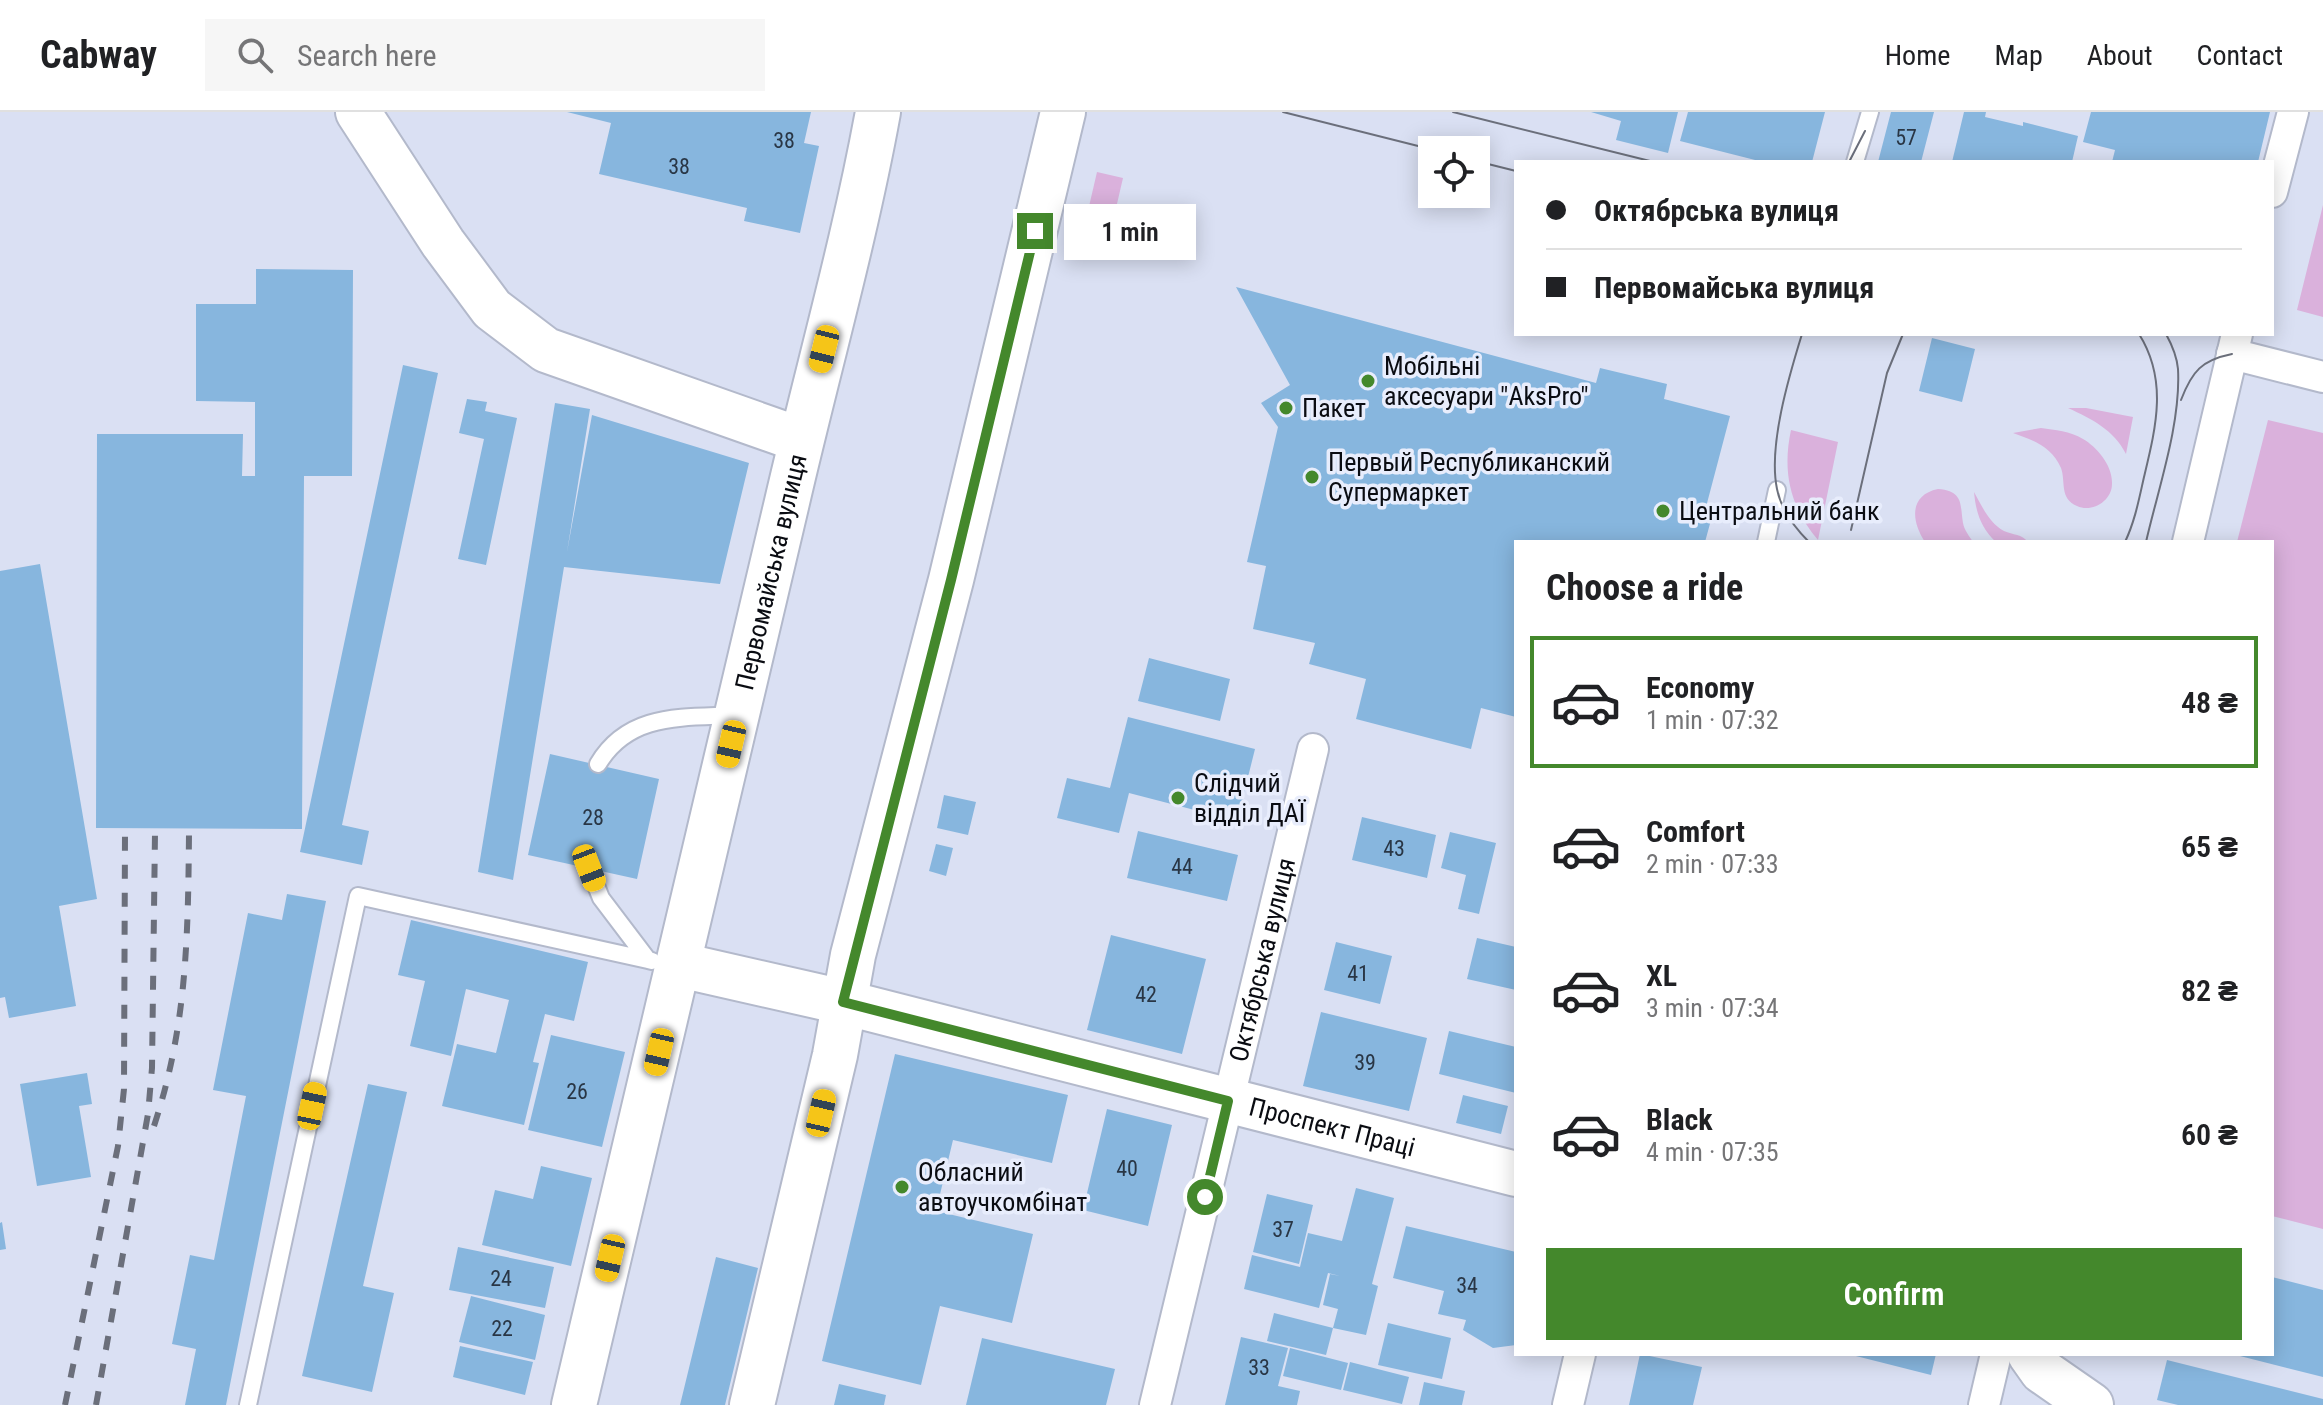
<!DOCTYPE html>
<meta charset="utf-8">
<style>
:root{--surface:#fff;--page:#f6f6f6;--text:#202124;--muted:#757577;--line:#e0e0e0;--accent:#44882c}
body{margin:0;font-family:"Roboto Condensed",sans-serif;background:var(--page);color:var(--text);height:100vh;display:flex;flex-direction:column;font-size:30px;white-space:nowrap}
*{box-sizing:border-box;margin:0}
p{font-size:26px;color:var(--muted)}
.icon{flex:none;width:44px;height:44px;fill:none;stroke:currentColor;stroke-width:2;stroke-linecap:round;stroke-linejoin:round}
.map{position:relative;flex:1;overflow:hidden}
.panel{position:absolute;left:1514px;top:428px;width:760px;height:816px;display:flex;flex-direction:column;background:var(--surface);border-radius:0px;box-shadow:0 4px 20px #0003}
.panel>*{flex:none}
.banner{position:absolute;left:1514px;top:48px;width:760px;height:176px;border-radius:0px;box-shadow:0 4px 20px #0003;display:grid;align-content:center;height:176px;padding:0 32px;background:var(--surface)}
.tools{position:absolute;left:1418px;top:24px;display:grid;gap:16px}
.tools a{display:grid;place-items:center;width:72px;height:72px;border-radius:0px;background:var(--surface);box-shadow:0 4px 20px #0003;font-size:40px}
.end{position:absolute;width:36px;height:36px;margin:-18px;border:10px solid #44882c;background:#fff;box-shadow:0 0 0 4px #fff}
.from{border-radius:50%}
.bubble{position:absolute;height:56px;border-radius:0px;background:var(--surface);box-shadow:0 4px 20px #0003;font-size:26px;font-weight:600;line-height:56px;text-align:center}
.car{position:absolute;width:24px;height:48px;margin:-24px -12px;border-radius:10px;box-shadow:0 0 6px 2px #0007;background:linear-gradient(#f5c518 24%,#345 0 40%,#f5c518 0 76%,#345 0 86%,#f5c518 0)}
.banner b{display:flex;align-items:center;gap:28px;height:76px;font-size:30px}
.banner b+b{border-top:2px solid var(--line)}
.banner i{width:20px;height:20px;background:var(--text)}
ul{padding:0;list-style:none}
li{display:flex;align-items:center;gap:24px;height:132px;margin:0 16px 12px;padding:0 16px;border:4px solid transparent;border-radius:0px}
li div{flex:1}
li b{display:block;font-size:30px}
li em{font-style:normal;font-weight:600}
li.active{border-color:var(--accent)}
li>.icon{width:72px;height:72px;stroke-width:1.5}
h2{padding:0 32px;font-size:36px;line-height:96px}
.cta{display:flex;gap:16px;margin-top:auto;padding:16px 32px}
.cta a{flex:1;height:92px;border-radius:0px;background:var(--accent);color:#fff;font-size:32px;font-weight:600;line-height:92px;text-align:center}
header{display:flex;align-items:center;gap:48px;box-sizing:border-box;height:112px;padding:0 40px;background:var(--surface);border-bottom:2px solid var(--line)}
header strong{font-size:38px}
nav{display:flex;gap:44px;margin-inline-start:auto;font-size:28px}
.search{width:560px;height:72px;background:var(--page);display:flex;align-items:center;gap:20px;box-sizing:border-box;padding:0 28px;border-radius:0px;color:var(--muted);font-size:30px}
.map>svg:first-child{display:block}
.green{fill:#dab1dc}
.building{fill:#87b6de}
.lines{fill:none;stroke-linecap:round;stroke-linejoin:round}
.lane-casing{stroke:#b3b9cb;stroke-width:20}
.street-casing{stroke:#b3b9cb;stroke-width:34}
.secondary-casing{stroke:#b3b9cb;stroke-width:48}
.primary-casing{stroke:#b3b9cb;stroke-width:48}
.lane{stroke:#fff;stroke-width:16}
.street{stroke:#fff;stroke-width:30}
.secondary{stroke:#fff;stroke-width:44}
.primary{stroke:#fff;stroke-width:44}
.tram{stroke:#6b6f7b;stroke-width:2}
.rail{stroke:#6b6f7b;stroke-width:6;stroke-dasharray:14 14;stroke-linecap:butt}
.route{stroke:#44882c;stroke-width:10}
.poi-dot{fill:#44882c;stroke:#e8edfc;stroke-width:3}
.labels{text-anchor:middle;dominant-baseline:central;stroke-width:7;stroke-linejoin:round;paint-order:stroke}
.number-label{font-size:22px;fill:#293645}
.poi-label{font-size:26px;fill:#0a0c12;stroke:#e8edfc;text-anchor:start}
.street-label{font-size:26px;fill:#0a0c12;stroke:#e8edfc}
</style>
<header>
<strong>Cabway</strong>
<div class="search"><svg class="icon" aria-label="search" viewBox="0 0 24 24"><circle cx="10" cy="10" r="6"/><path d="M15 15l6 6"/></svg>Search here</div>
<nav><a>Home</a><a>Map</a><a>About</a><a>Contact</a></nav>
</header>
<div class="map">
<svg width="2323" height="1293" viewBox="0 0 2323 1293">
<rect width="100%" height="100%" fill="#dae0f3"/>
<path class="green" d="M1097,60l26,6 -13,56 -26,-6z
M2323,93v112l-26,-7z
M2068,296h18l47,9 -7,37c-12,-24 -34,-35 -58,-46z
M2268,308l55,13v796l-51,-13v-674h-35z
M2041,316c14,2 29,3 42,11 14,8 30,27 29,45 0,17 -20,29 -35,22 -18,-8 -11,-24 -16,-38 -9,-21 -28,-28 -48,-35z
M1791,318l47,12 -20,98c-28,-33 -36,-68 -27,-110z
M1938,377c26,2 22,16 25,34 1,7 7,14 10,19h-48c-14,-21 -16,-47 13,-53z
M1974,380c8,14 15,31 30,39 9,4 18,3 24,11h-32c-15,-14 -20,-29 -22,-50z"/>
<path class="building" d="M567,0h244l-7,31 15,3 -19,87 -56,-12 3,-13 -148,-34 12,-51z
M1591,0h87l-10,41 -52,-13 5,-19z
M1688,0h137l-13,50h-49l-83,-21z
M1891,0h43l-13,50h-43z
M1964,0h22l-1,5 38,9v-4l55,14 -6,26h-120z
M2091,0h179l-12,50h-146l3,-12 -32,-8z
M256,157l97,1 -1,206h-48l-2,353 -206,-1 1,-394h146l-1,42h13v-74l-59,-1v-97h60z
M1236,175l360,96 4,-15 67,16 -3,15 66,17 -24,91 8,2 -9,33h-189v175l-35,-9 -10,41 -115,-30 10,-40 -57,-15 6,-21 -62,-14 13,-63 -19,-4 31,-135 -17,-24 29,-18z
M1932,226l43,11 -13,53 -43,-11z
M403,253l35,8 -96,452 27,6 -7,34 -62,-13z
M467,287l20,3 -2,9 32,7 -31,147 -28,-6 26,-120 -25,-6z
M555,291l35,6 -23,143 25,-137 157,48 -29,121 -156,-17 -51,313 -35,-8z
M40,452l57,335 -38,7 17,100 -67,12 -4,-21 -5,1v-427z
M1149,546l81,21 -10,42 -82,-20z
M1128,605l127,32 -18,72 -108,-28 -10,40 -62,-15 10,-40 43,10z
M550,642l109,25 -22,100 -109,-24z
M944,683l32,7 -8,33 -31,-7z
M1362,705l74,18 -9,43 -75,-18z
M1138,719l100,24 -11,46 -100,-23z
M1450,720l46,11 -17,71 -21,-5 8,-34 -25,-7z
M936,732l17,4 -7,28 -17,-5z
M287,782l39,7 -100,504h-41l11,-56 -24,-5 18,-89 24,5 32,-164 -33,-6 35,-177 34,7z
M411,808l177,42 -14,59 -29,-7 -12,48 6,1 -15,62 -82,-19 15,-62 39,9 13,-53 -43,-11 -15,67 -41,-10 15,-65 -27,-6z
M1111,823l95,24 -24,95 -95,-24z
M1477,826l39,9v43l-49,-11z
M1336,830l56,14 -12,48 -56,-14z
M1321,900l106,26 -18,73 -106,-25z
M1449,919l67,16v46l-77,-19z
M551,923l74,17 -23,95 -74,-17z
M895,942l173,41 -16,68 -99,-23 -17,71 97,23 -21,89 -72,-17 -19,79 -99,-24z
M87,961l5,31 -13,2 12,71 -54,9 -17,-102z
M368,972l39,8 -44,194 31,7 -22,99 -70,-16z
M1463,983l45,11 -7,28 -45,-11z
M1107,997l65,16 -24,101 -65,-16z
M541,1054l51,12 -21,88 -89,-21 13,-55 38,9z
M1356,1076l38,10 -22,86 6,2 -12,49 -33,-7 5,-19 -15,-4 7,-31 10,2 -12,-3 -9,35 -75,-19 8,-34 48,12 8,-34 34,8z
M1267,1082l46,11 -14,59 -46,-12z
M2,1110l4,27 -6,1v-27z
M1406,1114l110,26v93l-23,3 -30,-18 3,-10 -28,-6 6,-23 -51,-13z
M458,1135l96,20 -9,41 -96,-18z
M716,1145l42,11 -33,137h-45z
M2272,1165l51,13v87l-87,-22 36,-1z
M471,1184l74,19 -10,45 -76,-18z
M1274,1201l59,15 -7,27 -59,-14z
M1388,1211l63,15 -9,41 -64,-14z
M1241,1225l47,11 -10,38 22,5 -3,14h-72z
M982,1226l133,31 -9,36h-140z
M460,1234l73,16 -8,33 -72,-18z
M1290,1236l58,15 -7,27 -58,-14z
M1640,1242l62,13 -9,38h-64z
M1848,1242h88l-5,21z
M2167,1248l156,39v6h-145l-21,-5z
M1350,1250l59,15 -7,27 -59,-14z
M1424,1270l41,9 -3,14h-43z
M839,1272l47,11 -2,10h-50z"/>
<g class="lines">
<defs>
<path id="lane" d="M1855,50l15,-50
M1766,430l11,-52
M598,652c31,-52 85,-46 139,-49
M589,756l12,30 47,62 4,1
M248,1293l110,-509 290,64"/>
<g id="street">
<path d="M2272,80l21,-80"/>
<path d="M2232,242l91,23"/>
<path d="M2188,430l49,-208"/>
<path id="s1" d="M1155,1293l158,-656"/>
<path d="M1568,1293l12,-51"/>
<path d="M1984,1293l12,-51"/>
</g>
<path id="secondary" d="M358,0l85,131 49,66 54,41 255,90"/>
<g id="primary">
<path id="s2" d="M680,853l163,37 673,172"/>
<path d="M2030,1242l12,17 49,34"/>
<path id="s3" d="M574,1293c73,-301 144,-602 213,-903 30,-130 67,-259 91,-390"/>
<path d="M752,1293l83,-350 18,-100 98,-375 112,-468"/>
</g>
</defs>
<use href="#lane" class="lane-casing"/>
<use href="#street" class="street-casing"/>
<use href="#secondary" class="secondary-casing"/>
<use href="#primary" class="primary-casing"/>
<use href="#lane" class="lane"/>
<use href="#street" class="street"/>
<use href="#secondary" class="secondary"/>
<use href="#primary" class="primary"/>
<path class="tram" d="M1283,0l151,38
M1453,0l201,50
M1476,49l40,10
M1849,50l16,-31
M1802,222c-13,42 -34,112 -25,155 4,20 18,39 32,53
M2181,288c11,-29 21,-40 51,-46
M1851,418l36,-157 16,-39
M2125,430c10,-21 14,-43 19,-65 12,-50 24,-97 -5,-143
M2146,430c12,-53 35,-118 32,-173 -1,-12 -6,-24 -12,-35"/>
<path class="rail" d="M154,1014c33,-100 34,-189 35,-293
M65,1293l53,-259 6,-57 1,-256
M96,1293l52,-291 4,-46 3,-235"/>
</g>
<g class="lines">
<path class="route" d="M1035,119l-84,349 -108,422 385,99 -23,96"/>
</g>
<g class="poi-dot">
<circle cx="1368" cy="269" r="8"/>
<circle cx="1286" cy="296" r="8"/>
<circle cx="1312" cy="365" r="8"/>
<circle cx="1663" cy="399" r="8"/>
<circle cx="1178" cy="686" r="8"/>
<circle cx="902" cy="1075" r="8"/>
</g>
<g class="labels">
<g class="number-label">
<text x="1906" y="25">57</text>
<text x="784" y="28">38</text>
<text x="679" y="54">38</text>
<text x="593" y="705">28</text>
<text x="1394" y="736">43</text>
<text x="1182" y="754">44</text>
<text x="1358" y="861">41</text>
<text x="1146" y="882">42</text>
<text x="1365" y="950">39</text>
<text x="577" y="979">26</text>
<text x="1127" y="1056">40</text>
<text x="1283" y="1117">37</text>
<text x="501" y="1166">24</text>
<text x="1467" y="1173">34</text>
<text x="502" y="1216">22</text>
<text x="1259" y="1255">33</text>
</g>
<g class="poi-label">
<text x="1384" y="254">Мобільні<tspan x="1384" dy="30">аксесуари "AksPro"</tspan></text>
<text x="1302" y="296">Пакет</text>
<text x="1328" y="350">Первый Республиканский<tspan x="1328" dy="30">Супермаркет</tspan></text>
<text x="1679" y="399">Центральний банк</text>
<text x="1194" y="671">Слідчий<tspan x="1194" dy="30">відділ ДАЇ</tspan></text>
<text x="918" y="1060">Обласний<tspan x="918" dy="30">автоучкомбінат</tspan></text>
</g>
<g class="street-label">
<text stroke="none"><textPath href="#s3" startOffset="856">Первомайська вулиця</textPath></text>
<text stroke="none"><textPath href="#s1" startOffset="458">Октябрська вулиця</textPath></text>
<text stroke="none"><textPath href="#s2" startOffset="672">Проспект Праці</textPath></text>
</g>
</g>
</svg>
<div class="tools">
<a><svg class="icon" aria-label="locate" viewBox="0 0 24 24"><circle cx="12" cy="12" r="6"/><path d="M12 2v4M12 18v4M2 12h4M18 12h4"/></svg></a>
</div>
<i class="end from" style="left:1205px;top:1085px"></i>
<i class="end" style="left:1035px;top:119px"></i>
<div class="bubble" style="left:1064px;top:92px;width:132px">1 min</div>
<i class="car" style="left:824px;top:237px;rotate:194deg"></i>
<i class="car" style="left:731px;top:632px;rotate:193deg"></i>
<i class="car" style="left:589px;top:756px;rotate:159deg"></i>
<i class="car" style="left:659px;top:940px;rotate:193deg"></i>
<i class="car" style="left:312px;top:994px;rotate:12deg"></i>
<i class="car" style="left:821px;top:1001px;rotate:13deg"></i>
<i class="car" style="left:610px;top:1146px;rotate:193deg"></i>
<div class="banner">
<b><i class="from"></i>Октябрська вулиця</b>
<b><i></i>Первомайська вулиця</b>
</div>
<section class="panel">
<h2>Choose a ride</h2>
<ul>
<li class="active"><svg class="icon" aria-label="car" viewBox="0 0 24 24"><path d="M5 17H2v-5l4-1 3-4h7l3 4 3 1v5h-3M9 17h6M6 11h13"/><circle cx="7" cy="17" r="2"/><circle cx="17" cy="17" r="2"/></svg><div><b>Economy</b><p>1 min · 07:32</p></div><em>48 ₴</em></li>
<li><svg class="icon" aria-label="car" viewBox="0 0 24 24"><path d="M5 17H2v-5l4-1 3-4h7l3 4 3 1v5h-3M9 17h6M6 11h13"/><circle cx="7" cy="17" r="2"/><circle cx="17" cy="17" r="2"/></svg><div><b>Comfort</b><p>2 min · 07:33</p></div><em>65 ₴</em></li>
<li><svg class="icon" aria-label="car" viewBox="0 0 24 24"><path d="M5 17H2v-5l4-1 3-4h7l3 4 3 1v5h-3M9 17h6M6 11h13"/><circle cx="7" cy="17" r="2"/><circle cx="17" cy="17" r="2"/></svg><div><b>XL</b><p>3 min · 07:34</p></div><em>82 ₴</em></li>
<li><svg class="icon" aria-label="car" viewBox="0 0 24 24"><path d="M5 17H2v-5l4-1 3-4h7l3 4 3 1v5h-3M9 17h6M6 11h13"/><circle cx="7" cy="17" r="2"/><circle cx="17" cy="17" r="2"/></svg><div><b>Black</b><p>4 min · 07:35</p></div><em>60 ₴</em></li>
</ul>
<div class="cta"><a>Confirm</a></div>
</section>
</div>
